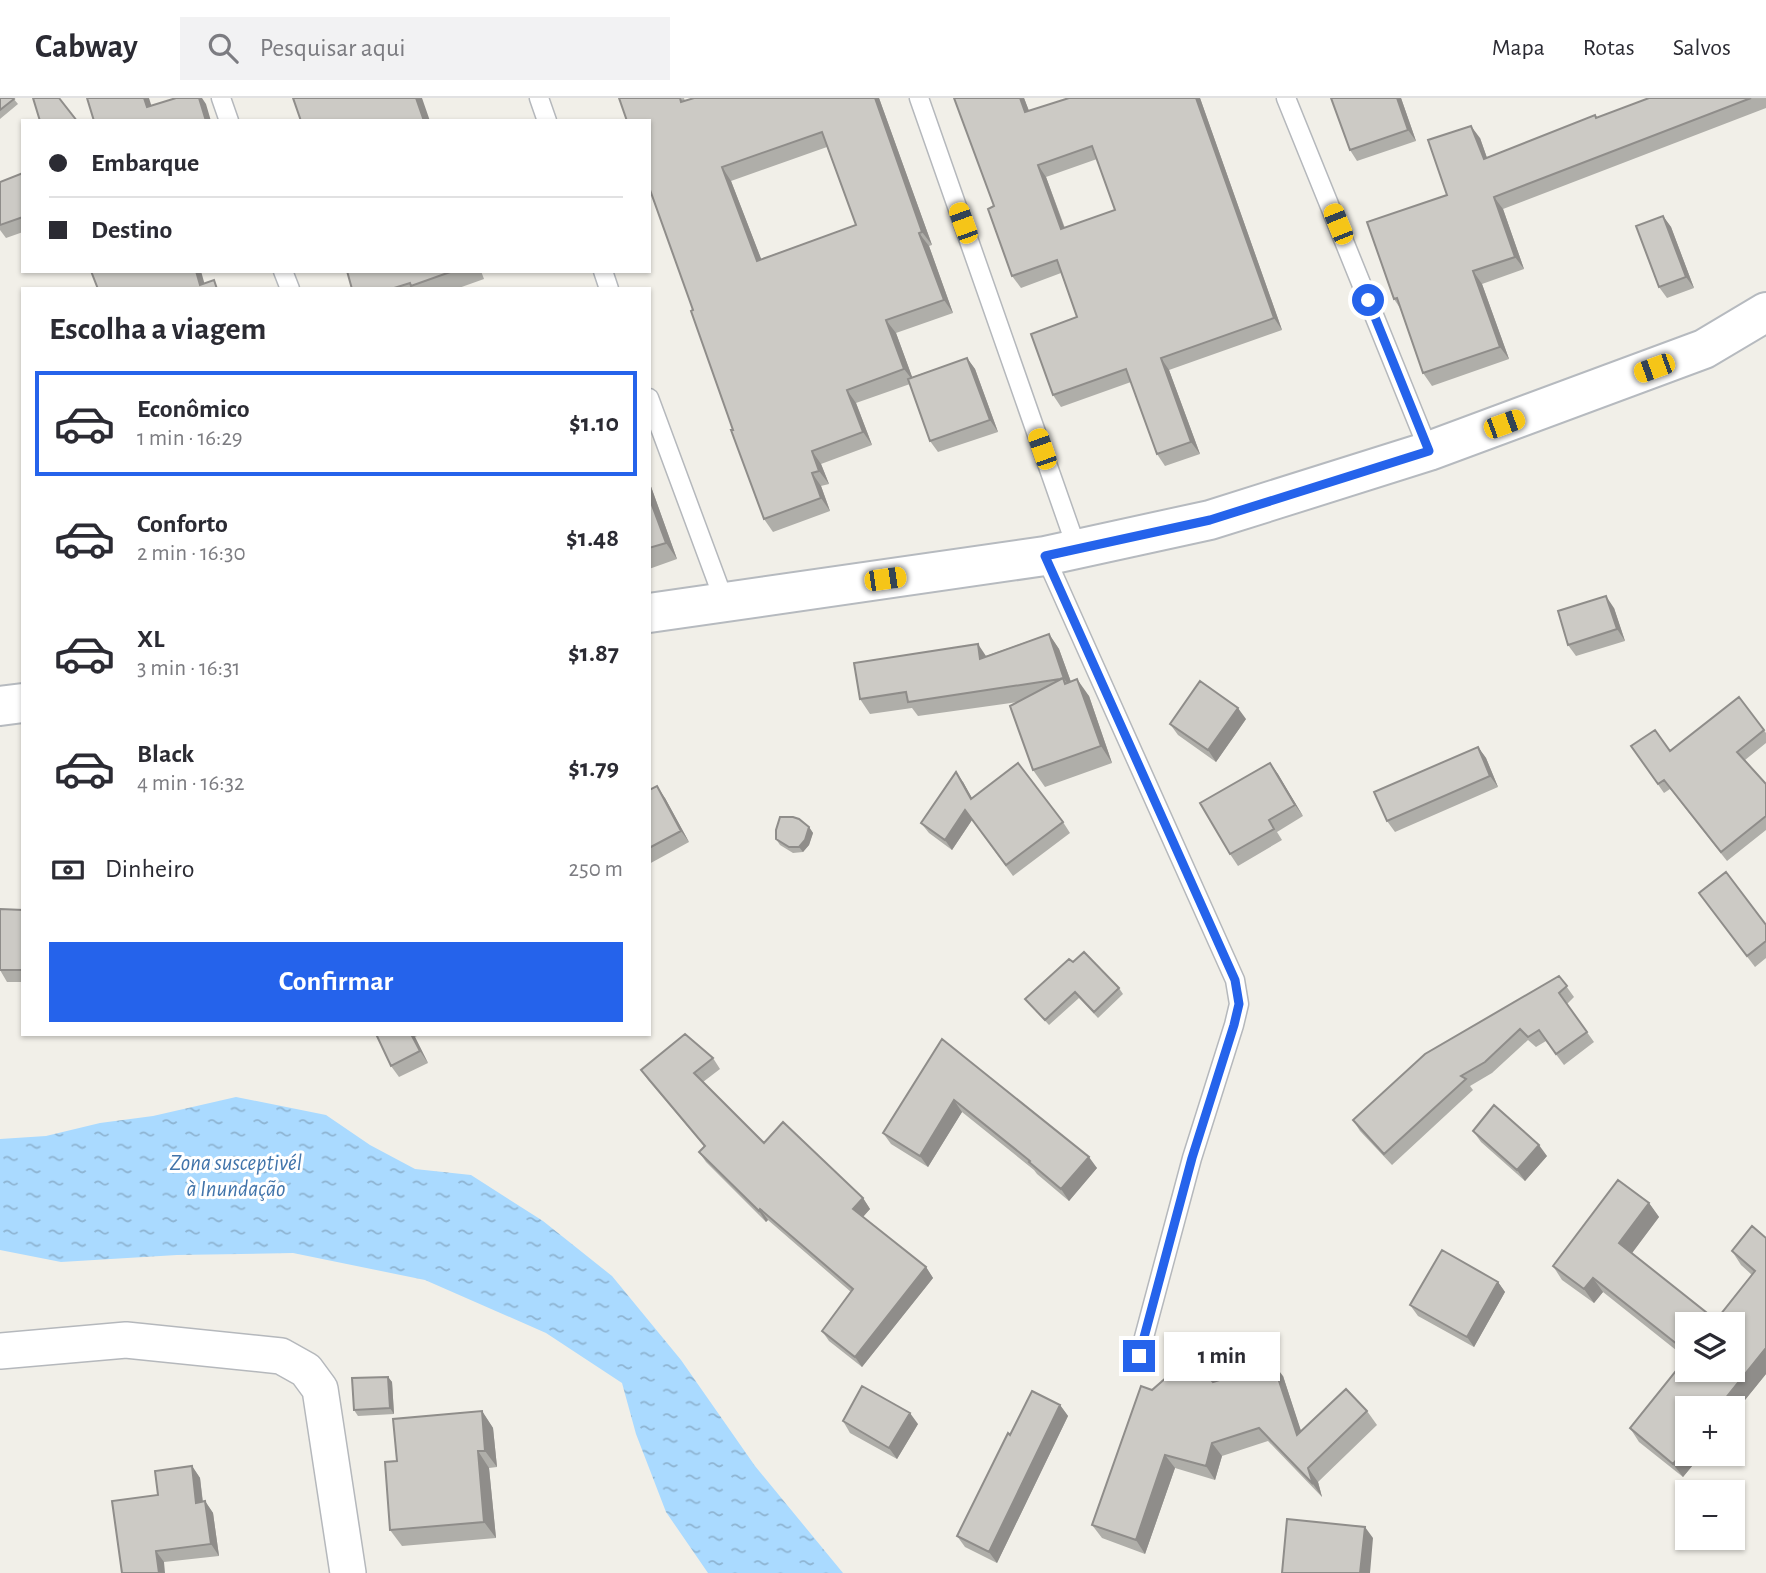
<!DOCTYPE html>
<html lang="pt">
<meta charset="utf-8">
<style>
:root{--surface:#fff;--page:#f2f2f3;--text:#2b2b33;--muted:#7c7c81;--line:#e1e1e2;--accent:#2563eb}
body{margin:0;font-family:"Alegreya Sans",sans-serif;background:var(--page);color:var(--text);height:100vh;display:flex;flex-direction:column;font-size:26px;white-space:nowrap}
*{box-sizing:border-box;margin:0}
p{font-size:23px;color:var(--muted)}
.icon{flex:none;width:38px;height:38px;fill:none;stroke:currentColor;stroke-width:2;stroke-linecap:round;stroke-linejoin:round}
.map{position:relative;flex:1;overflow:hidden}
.drawer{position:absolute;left:21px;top:189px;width:630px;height:749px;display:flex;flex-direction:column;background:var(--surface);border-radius:0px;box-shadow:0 2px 5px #0004}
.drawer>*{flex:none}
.top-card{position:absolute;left:21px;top:21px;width:630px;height:154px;border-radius:0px;box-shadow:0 2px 5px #0004;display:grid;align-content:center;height:154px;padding:0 28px;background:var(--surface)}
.fabs{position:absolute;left:1675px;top:1214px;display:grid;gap:14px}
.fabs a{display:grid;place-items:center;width:70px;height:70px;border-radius:0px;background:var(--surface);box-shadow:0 2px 5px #0004;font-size:35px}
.end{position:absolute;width:32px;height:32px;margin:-16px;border:9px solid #2563eb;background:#fff;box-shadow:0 0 0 4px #fff}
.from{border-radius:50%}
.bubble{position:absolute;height:49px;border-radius:0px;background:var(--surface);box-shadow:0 2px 5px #0004;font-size:23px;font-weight:600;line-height:49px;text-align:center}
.car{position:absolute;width:21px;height:42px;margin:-21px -10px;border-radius:9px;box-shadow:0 0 5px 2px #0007;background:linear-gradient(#f5c518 24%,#345 0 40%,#f5c518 0 76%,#345 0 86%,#f5c518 0)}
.top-card b{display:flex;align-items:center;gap:24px;height:66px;font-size:26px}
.top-card b+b{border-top:2px solid var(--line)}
.top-card i{width:18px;height:18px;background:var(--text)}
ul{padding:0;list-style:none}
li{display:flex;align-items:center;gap:21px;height:105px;margin:0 14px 10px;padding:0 14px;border:4px solid transparent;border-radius:0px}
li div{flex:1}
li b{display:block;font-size:26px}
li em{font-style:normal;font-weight:600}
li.active{border-color:var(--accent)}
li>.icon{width:63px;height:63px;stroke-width:1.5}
h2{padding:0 28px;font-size:32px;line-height:84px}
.pay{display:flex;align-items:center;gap:18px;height:77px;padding:0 28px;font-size:26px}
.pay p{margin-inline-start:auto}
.cta{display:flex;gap:14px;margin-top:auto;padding:14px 28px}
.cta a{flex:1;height:80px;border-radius:0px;background:var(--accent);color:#fff;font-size:28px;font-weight:600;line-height:80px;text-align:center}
header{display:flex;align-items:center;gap:42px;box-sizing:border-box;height:98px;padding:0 35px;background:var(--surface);border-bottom:2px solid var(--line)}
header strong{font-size:33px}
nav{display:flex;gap:38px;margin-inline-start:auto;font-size:24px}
.search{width:490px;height:63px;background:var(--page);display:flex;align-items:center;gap:18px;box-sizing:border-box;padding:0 24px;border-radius:0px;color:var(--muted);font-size:26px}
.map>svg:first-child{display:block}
.water{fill:url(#water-ripples)}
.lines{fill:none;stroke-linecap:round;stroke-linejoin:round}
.service-casing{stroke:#b5b8bc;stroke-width:21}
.minor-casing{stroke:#b5b8bc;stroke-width:38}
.secondary-casing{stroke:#b6babf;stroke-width:42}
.service{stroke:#fff;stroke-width:18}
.minor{stroke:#fff;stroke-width:35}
.secondary{stroke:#fff;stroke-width:38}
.wall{fill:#afaea9;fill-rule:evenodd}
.shaded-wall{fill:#8f8d8a}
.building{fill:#cccac5;stroke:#8f8d8a;stroke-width:2;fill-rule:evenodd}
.route{stroke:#2563eb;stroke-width:9}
.labels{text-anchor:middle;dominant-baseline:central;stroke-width:6;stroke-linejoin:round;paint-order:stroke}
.water-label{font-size:23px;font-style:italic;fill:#4174aa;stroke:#fff}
</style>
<header>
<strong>Cabway</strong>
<div class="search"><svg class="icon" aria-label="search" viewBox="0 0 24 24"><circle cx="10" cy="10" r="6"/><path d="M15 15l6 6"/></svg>Pesquisar aqui</div>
<nav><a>Mapa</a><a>Rotas</a><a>Salvos</a></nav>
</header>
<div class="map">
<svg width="1766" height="1475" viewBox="0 0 1766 1475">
<defs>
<pattern id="water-ripples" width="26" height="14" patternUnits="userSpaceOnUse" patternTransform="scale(1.75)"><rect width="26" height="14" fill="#aadaff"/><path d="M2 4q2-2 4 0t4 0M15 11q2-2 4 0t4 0" fill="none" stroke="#8eb4d2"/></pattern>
</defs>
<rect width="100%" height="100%" fill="#f1efe8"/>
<path class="water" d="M236,999l90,18 44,30 45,24 56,6 72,46 69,55 69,84 74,106 88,107h-135l-42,-61 -30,-78 -14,-51 -76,-50 -121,-53 -132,-27 -116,2 -116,7 -61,-12v-111l46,-3 54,-13 53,-7z"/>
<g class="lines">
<defs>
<path id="service" d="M221,0l8,23
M539,0l8,23
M919,0l158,451
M1286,0l143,353
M283,173l7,18
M603,173l6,18
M649,300l76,205
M1045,458l190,424 4,24 -5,21 -42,133 -53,198"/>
<path id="minor" d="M0,1253l126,-11 155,16 25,14 14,19 28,184"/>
<path id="secondary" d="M649,515l396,-57 165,-36 219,-69 275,-102 62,-37
M0,608l23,-3"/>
</defs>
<use href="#service" class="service-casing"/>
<use href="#minor" class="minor-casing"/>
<use href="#secondary" class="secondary-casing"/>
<use href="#service" class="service"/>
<use href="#minor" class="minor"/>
<use href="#secondary" class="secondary"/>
</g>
<path class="wall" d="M0,0h13l5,6 -18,15z
M619,0h65l1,3 194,-3 53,147 -3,1 24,67 -57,20 16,44 55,-19 8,11 23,63 -60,20 -8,-11 -20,-57 -54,19 16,42 -51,19 8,20 -8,2 9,25 -57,21 -9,-13 -71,-209 -44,-189zM827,49l29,78 -95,34 -30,-78z
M1024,0l5,13 40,-13h131l82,232 -113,40 31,84 -35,12 -8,-12 -26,-72 -70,25 -8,-12 24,-78 -16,-44 -40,15 -9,-12 -18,-70zM1097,61l18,51 -50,18 -19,-51z
M1331,0h70l15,43 -59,20 -7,-11z
M1649,0h117v10l-263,101 21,60 -42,15 27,75 -77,27 -9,-13 -23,-65 -6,-9 53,-104 33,-57 7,20 108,-43 2,3z
M23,75v59l-17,6 -6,-8v-48z
M1663,118l8,11 23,61 -27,10 -8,-11z
M347,173h134l3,8 -28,10h-104z
M649,383l28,78 -28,10z
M1614,510l11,33 -49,15 -8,-11z
M1049,536l10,15 12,33 18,14 23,67 -67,24 -12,-17 -15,-68 -100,14 -6,-8 -42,6 -10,-15z
M1739,599l27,36v10l-21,17 21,24v46l-39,31 -57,-72 -6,4 -33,-47 39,5z
M1246,621l-30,43 -38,-27 -8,-11z
M1478,649l8,11 12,29 -103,45 -8,-11z
M1270,665l33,53 -26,16 5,8 -44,26 -8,-12z
M963,684l9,16 91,24 7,11 -57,43 -41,-56 -20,30 -23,-17 -8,-10z
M649,692l16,8 24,44 -40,22z
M809,729l4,6 -4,12 -6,7 -10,1 -13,-8 -4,-6z
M1707,806l59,21v33l-11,9z
M23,812v72h-16l-7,-12z
M1073,864l46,26 4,6 -25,24 -19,-20 -30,27 -24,-26z
M1559,878l15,21 -7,7 27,38 -30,23 -18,-24 -10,6 -8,-7 -36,33 -22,13 3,4 -81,75 -32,-34 -7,-11z
M376,936h45l-6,3 13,26 -29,14 -8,-11z
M942,941l155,129 -28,33 -32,-27 -3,-4 -72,-58 -34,55 -37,-23 -8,-11z
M713,960l7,11 -17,13 61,61 99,55 7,11 -7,8 63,50 7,11 -71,89 -33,-26 -7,-10 29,-39 -83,-72 -2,2 -60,-60 -7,-10 5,-6 -56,-66 -7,-10z
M1473,1033l74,25 -22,25 -44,-39z
M1618,1082l31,23 10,14 -27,36 84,67 36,-45 -11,-10 -9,-14 20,-25 14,12v136l-34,42v-7h-45v45h15l-19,23 -44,-35 -9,-14 56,-70 -83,-66 -9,11 -32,-23 -9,-14zM1687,1227h45v45h-45z
M1498,1184l7,10 -31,55 -56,-31 -8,-11z
M1283,1278l18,56 66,-21 10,14 -59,57 4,15 -54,-56 -46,15 -7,24 -40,-12 -30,86 -43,-16 -10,-13 60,-135 61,-8z
M388,1279l4,5 2,32 -36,2 -4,-6z
M1060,1307l8,11 -71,147 -32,-16 -8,-11 53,-101z
M482,1313l11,17 4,39 -8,1 7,70 -94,8 -12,-16 7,-69z
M843,1323l75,3 -21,35 -47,-26z
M192,1368l8,12 3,24 2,-1 8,12 6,43 -55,6 -42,11 36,-78z"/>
<path class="shaded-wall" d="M144,0h5l7,22 -9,-13z
M199,0h3l4,6 5,17h-5z
M416,0h6l8,23h-6z
M875,0h4l53,147 -10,-13z
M1020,0h4l10,26 -9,-12z
M1196,0h4l82,232 -8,-12z
M1397,0h4l15,43 -8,-11z
M1471,28l9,12 12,34 -8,-13z
M1038,67l8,12 23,64 -8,-12z
M722,69l9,14 36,93 -10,-13z
M1494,99l9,12 21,60 -9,-12z
M1663,118l8,11 23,61 -8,-11z
M919,135l10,13 24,67 -9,-13z
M196,173h5l5,18 -6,-4z
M1473,173l9,13 27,75 -9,-12z
M886,222l10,13 18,49 -10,-13z
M967,260l8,11 23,63 -8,-12z
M1161,260l8,12 31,84 -9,-12z
M847,292l9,13 16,42 -9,-13z
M812,353l9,13 8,20 -10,-13z
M812,375l9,13 9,25 -9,-13z
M649,383l28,78 -11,-16 -17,-46z
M1606,498l8,12 11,33 -8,-12z
M1049,536l10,15 16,44 -11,-14z
M978,546l10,15h-8z
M1077,581l12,17 23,67 -11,-17z
M1238,610l8,11 -30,43 -8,-12z
M1478,649l8,11 12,29 -8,-11z
M1270,665l8,11 25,42 -8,-11z
M956,674l7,10 15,27 -7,-10z
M657,688l8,12 24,44 -8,-11z
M965,712l7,10 -20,30 -7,-10z
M809,729l4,6 -4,12 -6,7 -4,-5z
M411,936h2l2,3 13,26 -8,-12z
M954,1002l8,12 -34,55 -8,-11z
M1539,1047l8,11 -22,25 -8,-11z
M1089,1059l8,11 -28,33 -8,-12z
M863,1100l7,11 -10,11 -7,-11z
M1649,1105l10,14 -30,40 -10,-14z
M760,1111l8,11 -2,2 -7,-11z
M926,1169l7,11 -71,89 -7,-10z
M1593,1180l10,14 -9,11 -10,-14z
M1498,1184l7,10 -31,55 -7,-10z
M1766,1250v26l-34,42v-7h-15z
M1273,1265l10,13 24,73 -10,-14z
M388,1279l4,5 2,32 -4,-6z
M1060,1307l8,11 -71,147 -8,-11z
M482,1313l11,17 4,39 -12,-16z
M910,1315l8,11 -21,35 -8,-11z
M1212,1345l10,13 -7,24 -9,-14z
M1687,1349v7h15l-19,23 -10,-13z
M478,1353l11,17 7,70 -12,-16z
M1165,1357l10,13 -30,86 -9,-14z
M192,1368l8,12 4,36 -8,-11z
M1308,1370l10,14 4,15 -9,-13z
M205,1403l8,12 6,43 -8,-12z
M1365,1429l8,11 -3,35h-10z
M156,1453l8,11 1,11h-6z"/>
<path class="building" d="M0,0h13l1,1 -14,11z
M33,0h26l18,23h-37z
M87,0h57l3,9 29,-9h23l7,23h-112z
M293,0h123l8,23h-123z
M619,0h61l1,4 13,-4h181l47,134 -3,1 25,67 -58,20 18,49 -57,21 16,42 -51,19 7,20 -7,2 9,25 -57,21 -33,-89h2l-42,-119 2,-1 -44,-123v-66h-22zM822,34l34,93 -99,36 -35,-94z
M954,0h66l5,14 44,-14h127l78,220 -113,40 30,84 -34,12 -31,-85 -73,26 -22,-61 46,-17 -20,-57 -45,16 -24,-67 6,-3zM1092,48l23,64 -54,19 -23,-64z
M1331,0h66l11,32 -58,20z
M1649,0h102l-257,99 21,60 -42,14 27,76 -77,26 -26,-75 -3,1 -27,-77 80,-27 -19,-55 43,-14 13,33 111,-44 1,3z
M23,75v44l-23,8v-43z
M1663,118l23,61 -27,10 -23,-61z
M91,173h105l4,14 14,-5 3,9h-119z
M347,173h106l-42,15 -1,-3 -19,6h-39z
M967,260l23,62 -60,21 -22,-62z
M649,399l17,46 -17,5z
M1606,498l11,33 -49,16 -10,-34z
M1049,536l15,45 -1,-1 -3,1 -152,23 -2,-10 -46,7 -6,-36 124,-19 2,15z
M1063,580l2,6 12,-5 24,67 -68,24 -23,-64z
M1200,583l38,27 -30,42 -38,-26z
M1739,599l25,33 -27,22 29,32v32l-45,36 -57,-72 -6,4 -27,-38 24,-16 15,21z
M1478,649l12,29 -103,45 -13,-29z
M1018,665l45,59 -57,43 -41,-55 -20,30 -24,-17 35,-51 15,27z
M1270,665l25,42 -26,15 5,9 -44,25 -30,-51z
M657,688l24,45 -32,17v-58z
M780,719h13l6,2 10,8 -4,13 -6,7h-10l-13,-8v-9z
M1726,774l40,53v16l-19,15 -48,-63z
M0,811l23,1v60h-23z
M1084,854l35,36 -25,24 -19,-20 -30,28 -20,-21 44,-40 4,3z
M1559,878l8,10 -8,7 28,39 -31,22 -17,-24 -11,7 -8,-8 -35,33 -24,14 5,3 -82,75 -31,-34 72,-66z
M376,936h35l9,17 -29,15z
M685,936l28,24 -19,15 70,70 19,-21 80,76 -10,11 73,58 -71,90 -33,-26 31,-42 -93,-80 -1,2 -60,-59 6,-6 -64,-76z
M942,941l147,118 -28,32 -32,-27 1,-1 -76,-61 -34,56 -37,-23z
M1494,1007l45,40 -22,25 -44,-39z
M1618,1082l31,23 -30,40 97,77 39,-49 -23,-20 20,-25 14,12v110l-49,61h-30v38l-14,17 -43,-36 57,-71v13h45v-45h-45v27l-94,-74 -9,11 -31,-23z
M1442,1152l56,32 -31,55 -57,-32z
M1191,1258l22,26 60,-19 24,72 49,-46 21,22 -59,57 5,16 -54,-56 -47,15 -6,23 -41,-11 -29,85 -44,-15 49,-139 11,4z
M388,1279l2,31 -36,2 -2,-32z
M862,1288l48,27 -21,35 -46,-27z
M1032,1293l28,14 -71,147 -32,-16 51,-103 2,2z
M482,1313l3,40h-7l6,71 -94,8 -5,-68 12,-1 -4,-42z
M192,1368l4,37 9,-2 6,43 -55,7 3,22h-37l-10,-72 46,-6 -3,-24z
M1287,1421l78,8 -5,46h-78z"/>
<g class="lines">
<path class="route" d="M1139,1258l53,-198 42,-133 5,-21 -4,-24 -190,-424 165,-36 219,-69 -61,-151"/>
</g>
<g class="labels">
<g class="water-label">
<text x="236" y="1065">Zona susceptivél<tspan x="236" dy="26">à Inundação</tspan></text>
</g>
</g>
</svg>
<div class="fabs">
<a><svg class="icon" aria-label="layers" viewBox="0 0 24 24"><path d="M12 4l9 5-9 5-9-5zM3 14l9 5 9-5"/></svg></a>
<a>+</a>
<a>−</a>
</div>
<i class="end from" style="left:1368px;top:202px"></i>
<i class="end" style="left:1139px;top:1258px"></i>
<div class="bubble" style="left:1164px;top:1234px;width:116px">1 min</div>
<i class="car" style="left:963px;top:125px;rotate:340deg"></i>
<i class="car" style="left:1338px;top:126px;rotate:338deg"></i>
<i class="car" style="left:1654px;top:270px;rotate:250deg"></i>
<i class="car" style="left:1504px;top:326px;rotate:70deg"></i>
<i class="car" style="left:1042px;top:351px;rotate:341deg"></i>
<i class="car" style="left:885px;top:481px;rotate:82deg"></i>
<div class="top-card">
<b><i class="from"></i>Embarque</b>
<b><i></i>Destino</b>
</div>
<section class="drawer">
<h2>Escolha a viagem</h2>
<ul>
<li class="active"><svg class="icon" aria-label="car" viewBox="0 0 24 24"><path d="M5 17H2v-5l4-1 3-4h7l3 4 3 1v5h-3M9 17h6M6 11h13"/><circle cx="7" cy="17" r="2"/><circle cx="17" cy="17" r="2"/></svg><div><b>Econômico</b><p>1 min · 16:29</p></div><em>$1.10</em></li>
<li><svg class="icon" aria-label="car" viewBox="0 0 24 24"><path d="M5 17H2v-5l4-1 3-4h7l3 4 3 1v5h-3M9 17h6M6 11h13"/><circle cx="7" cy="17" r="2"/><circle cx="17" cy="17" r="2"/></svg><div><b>Conforto</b><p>2 min · 16:30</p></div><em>$1.48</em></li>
<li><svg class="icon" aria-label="car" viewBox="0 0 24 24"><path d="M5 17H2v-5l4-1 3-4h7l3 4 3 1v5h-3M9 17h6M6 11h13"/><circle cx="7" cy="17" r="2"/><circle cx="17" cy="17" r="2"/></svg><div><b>XL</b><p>3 min · 16:31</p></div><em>$1.87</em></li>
<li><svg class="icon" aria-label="car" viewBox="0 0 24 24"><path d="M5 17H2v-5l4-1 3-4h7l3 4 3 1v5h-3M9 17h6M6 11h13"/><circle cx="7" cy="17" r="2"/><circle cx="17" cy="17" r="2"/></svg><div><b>Black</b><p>4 min · 16:32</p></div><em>$1.79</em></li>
</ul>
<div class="pay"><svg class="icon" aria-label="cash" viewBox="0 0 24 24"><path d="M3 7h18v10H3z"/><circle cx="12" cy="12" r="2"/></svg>Dinheiro<p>250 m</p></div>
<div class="cta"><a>Confirmar</a></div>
</section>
</div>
